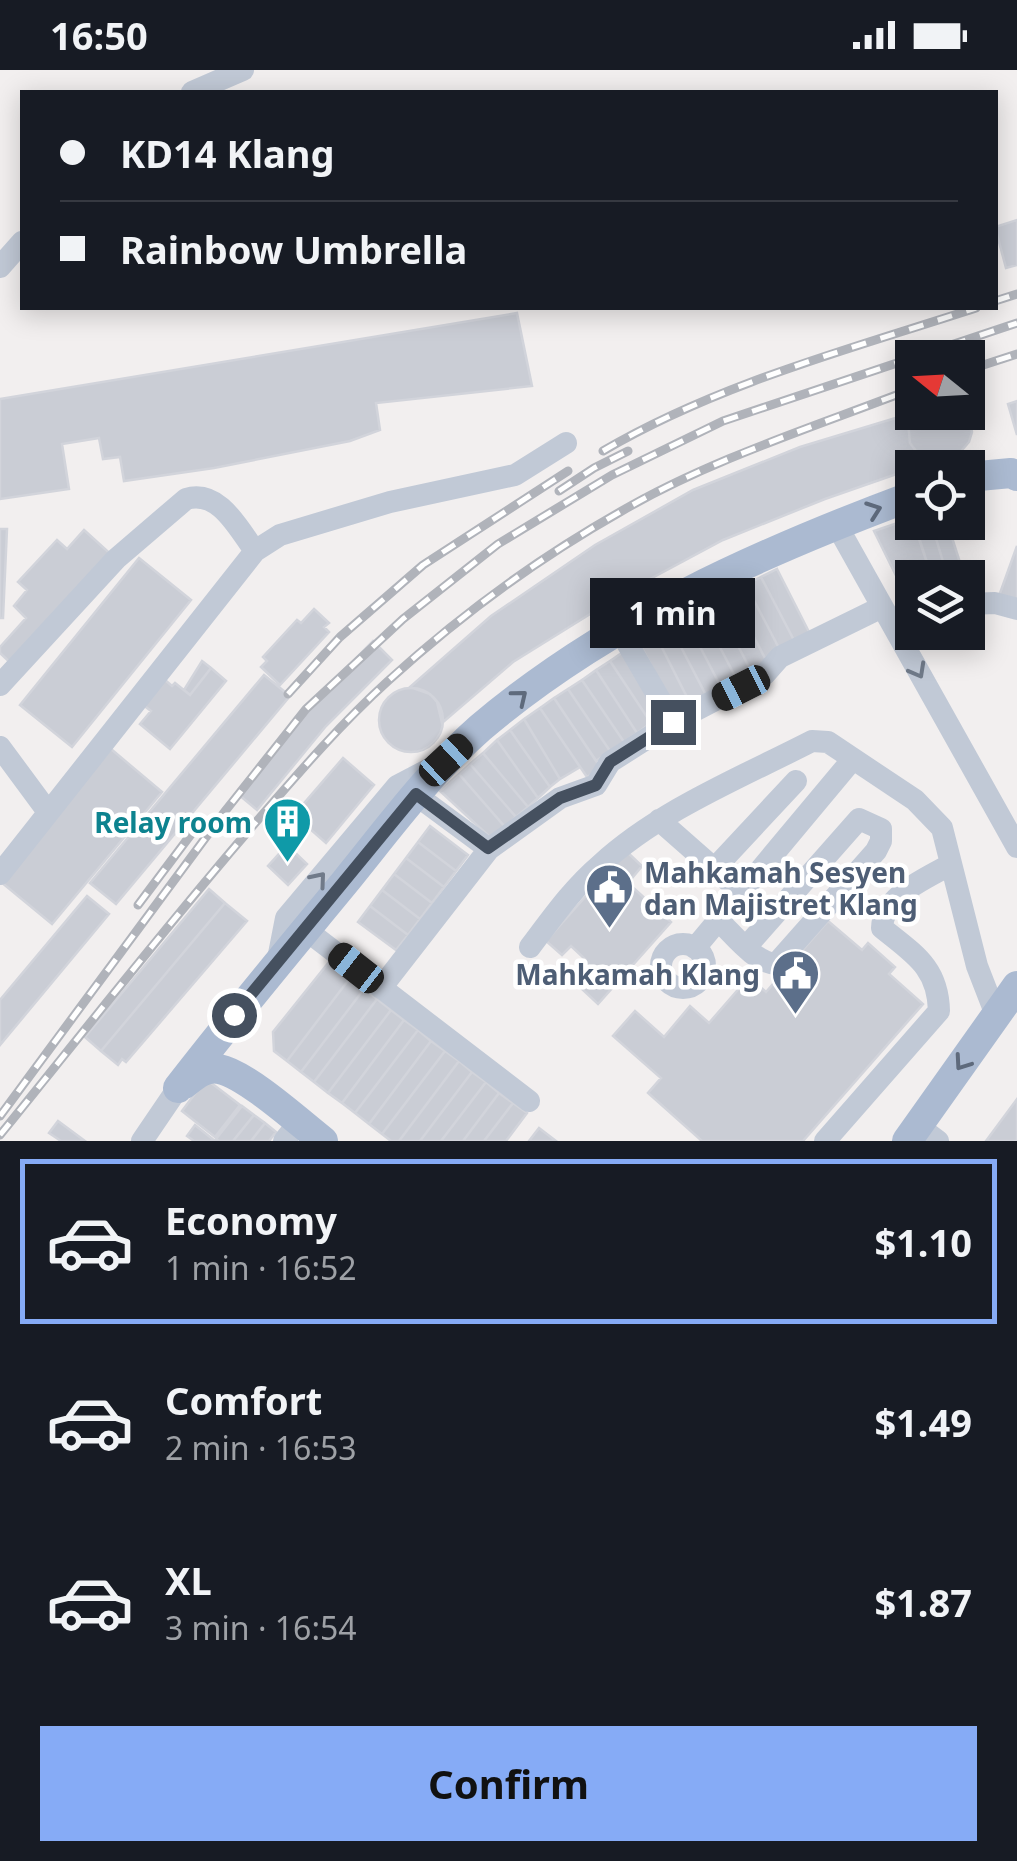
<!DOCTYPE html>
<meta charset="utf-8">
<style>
:root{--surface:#171b24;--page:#20242c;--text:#f1f3f6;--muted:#9ea1a6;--line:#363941;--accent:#86abf6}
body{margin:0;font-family:"Noto Sans",sans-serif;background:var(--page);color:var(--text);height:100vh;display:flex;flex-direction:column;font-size:38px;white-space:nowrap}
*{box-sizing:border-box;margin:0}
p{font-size:32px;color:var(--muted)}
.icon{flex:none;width:55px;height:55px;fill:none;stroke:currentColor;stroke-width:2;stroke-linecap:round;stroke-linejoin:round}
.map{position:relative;height:1071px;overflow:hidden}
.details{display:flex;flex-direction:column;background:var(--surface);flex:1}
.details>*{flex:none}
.hud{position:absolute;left:20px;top:20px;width:978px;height:220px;border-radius:0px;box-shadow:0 5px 25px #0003;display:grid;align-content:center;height:220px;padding:0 40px;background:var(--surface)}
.needle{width:65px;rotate:288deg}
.controls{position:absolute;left:895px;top:270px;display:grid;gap:20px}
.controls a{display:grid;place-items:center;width:90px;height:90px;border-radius:0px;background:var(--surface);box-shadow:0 5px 25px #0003;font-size:50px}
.end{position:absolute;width:45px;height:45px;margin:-22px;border:12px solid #45505f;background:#fff;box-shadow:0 0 0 5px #fff}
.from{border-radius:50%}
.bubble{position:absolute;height:70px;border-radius:0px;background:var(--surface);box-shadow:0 5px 25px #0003;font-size:32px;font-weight:700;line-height:70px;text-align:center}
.car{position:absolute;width:30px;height:60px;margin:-30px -15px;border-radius:12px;box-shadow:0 0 8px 2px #0007;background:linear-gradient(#222 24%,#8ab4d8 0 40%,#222 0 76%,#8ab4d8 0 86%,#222 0)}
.hud b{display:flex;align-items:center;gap:35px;height:95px;font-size:38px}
.hud b+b{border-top:2px solid var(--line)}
.hud i{width:25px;height:25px;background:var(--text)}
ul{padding:18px 0 0;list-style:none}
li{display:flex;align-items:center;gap:30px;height:165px;margin:0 20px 15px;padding:0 20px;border:5px solid transparent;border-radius:0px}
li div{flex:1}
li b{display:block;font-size:38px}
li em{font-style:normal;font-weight:700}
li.selected{border-color:var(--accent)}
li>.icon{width:90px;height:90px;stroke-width:1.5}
.cta{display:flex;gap:20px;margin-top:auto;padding:20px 40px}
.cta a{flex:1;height:115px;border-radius:0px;background:var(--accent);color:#111;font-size:40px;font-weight:700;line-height:115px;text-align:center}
.status{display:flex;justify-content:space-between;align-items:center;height:70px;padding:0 50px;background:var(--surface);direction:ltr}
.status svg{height:28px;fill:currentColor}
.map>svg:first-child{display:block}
.building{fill:#cacdd5;stroke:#d2d4db;stroke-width:2.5}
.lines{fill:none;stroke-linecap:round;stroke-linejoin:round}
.minor{stroke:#c1c9d6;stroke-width:22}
.major{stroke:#abbad1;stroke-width:30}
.rail-casing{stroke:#b0b3ba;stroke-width:9}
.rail{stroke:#fff;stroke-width:5;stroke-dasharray:15;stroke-linecap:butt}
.oneway{stroke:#5e6a7c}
.oneway2{stroke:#707a89}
.route{stroke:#45505f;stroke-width:12}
.labels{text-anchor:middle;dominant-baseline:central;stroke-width:9;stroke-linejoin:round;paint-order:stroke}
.culture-label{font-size:28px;font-weight:bold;fill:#0d838f;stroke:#fff;text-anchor:end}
.service-label{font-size:28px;font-weight:bold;fill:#4e5e75;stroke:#fff;text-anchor:start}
</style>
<div class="status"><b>16:50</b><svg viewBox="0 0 49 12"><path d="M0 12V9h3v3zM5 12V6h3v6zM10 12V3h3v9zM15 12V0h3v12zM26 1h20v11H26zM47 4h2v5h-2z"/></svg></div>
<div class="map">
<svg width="1017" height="1071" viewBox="0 0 1017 1071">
<rect width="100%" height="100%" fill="#f2efef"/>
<path class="building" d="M1017,150v45l-11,3 -11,-41z
M517,243l15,73 -156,17 4,27 -30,11 -136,27 -90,13 -4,-24 -17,2 -4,-21 -37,6 7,45 -69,10v-100z
M1017,331v34l-9,-31z
M967,342l5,20 -3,10 -14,16 -21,3 -18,-10 -6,-8 -2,-21 4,-10z
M912,343l-4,9 2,21 6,8 18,10 -109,38 -102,41 -99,53 -111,69 -71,61 -5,-21 -7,-8 -20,-7 81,-71 104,-71 98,-55 107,-43z
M912,448l20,60h-20v30l-38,-77z
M914,452h17l17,56h-16z
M931,452h16l18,56h-17z
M0,459h7l-4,89h-3z
M84,460l31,28 -99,110 -16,-15v-6l26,-29 -12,-12 13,-16 -9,-8 39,-42 10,9z
M1017,476v55l-18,-5z
M139,488l52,42 -119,147 -52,-42z
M777,499l35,69 -15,8 -36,-69z
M761,507l36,69 -15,8 -36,-69z
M746,515l36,69 -15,8 -36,-69z
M731,523l36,69 -16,9 -36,-70z
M715,531l36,70 -15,7 -36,-69z
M314,539l15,14 -5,4 5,5 -49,53 -19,-18 6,-6 -4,-4 34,-37 4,3z
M700,539l36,69 -15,9 -36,-69z
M685,548l36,69 -15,8 -36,-69z
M670,556l36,69 -16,8 -35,-69z
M655,564l35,69 -15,8 -36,-69z
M373,571l19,19 -66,66 -69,84 -19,-16 66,-83z
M623,582l42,62 -14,9 -41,-62z
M202,591l9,7 -21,27 -6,-5z
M610,591l41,62 -14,10 -41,-63z
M211,598l15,13 -56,68 -30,-25 11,-13 -9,-7 22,-25 8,7 3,-3 15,12z
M596,600l41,63 -13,9 -42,-62z
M264,605l26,21 -174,208 -26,-21z
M582,610l42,62 -14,9 -42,-62z
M379 650a32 32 0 1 1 64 0a32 32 0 1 1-64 0Z
M568,619l42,62 -14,10 -42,-63z
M554,628l47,70 -14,9 -47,-69z
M540,638l40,59 -20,12 -36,-60z
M524,649l36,60 -10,8 -40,-57z
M510,660l40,57 -12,11 -41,-58z
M497,670l41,58 -10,9 -45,-54z
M111,679l51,43 -110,132 -51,-42z
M483,683l45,54 -12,10 -46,-53z
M343,688l31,27 -48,58 -32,-28z
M470,694l46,53 -11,10 -46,-53z
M459,704l46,53 -13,12 -52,-48z
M430,756l38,29 -12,16 -38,-29z
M418,772l38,29 -12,16 -38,-29z
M287,775l20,19 -19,21 -20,-19z
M626,781l16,15 -14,17 43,39 -73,82 -29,-27 16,-18 -14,-13 -9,9 -16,-14z
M406,788l38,29 -12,16 -38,-29z
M394,804l38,29 -12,16 -38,-29z
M209,819l16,14 -124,148 -16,-14z
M382,820l38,29 -12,16 -38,-29z
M87,826l22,18 -109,131v-45z
M225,833l22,18 -121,141 -4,-3 -4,6 -17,-14z
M370,836l38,29 -12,15 -38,-28z
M828,851l34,29 6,-7 27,24 -6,7 34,30 -120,137h-101l-54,-48 13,-15 -48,-42 22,-25 29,26 26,-31 19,17 40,-46 17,15z
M329,892l21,16 -63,83 -13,-10 -1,-19z
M350,908l14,11 -63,83 -14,-11z
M364,919l13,10 -63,83 -13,-10z
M377,929l14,11 -63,83 -14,-11z
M391,940l13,10 -62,83 -14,-10z
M404,950l14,10 -63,83 -13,-10z
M418,960l13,11 -62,83 -14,-11z
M431,971l14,10 -63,83 -13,-10z
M445,981l14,10 -60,80h-8l-9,-7z
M459,991l13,11 -52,69h-21z
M472,1002l14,10 -45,59h-21z
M206,1009l34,26 -25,32 -33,-26z
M486,1012l13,11 -36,48h-22z
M499,1023l14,10 -29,38h-21z
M1017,1029v42h-31z
M513,1033l14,10 -21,28h-22z
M242,1036l12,9 -21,26h-14l-3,-2z
M254,1045l11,8 -14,18h-18z
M58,1051l27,20h-24l-12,-8z
M265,1053l11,9 -7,9h-18z
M195,1055l20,16h-21l-7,-5z
M539,1058l17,13h-27z"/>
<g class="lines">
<path class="minor" d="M192,22l51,-22
M0,197l22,-25
M836,454l181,323
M968,534l27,-1 22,6
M0,615l116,-126 70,-60c33,-10 52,29 69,52
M673,652l92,-48 15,-17 102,-50
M0,677l48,65
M416,725l73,54 71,-51 36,-13 14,-23 63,-40 -53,-91
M659,750l83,73
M714,799l82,-88
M0,804l255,-323 25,-16 110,-33 125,-27 51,-32
M719,851c15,14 36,42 57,43l100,-113 5,-10v-12l-22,-10 -113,128
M306,860l223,171
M661 896a22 22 0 1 1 44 0a22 22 0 1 1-44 0Z
M530,877c22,-29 42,-58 70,-82 60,-55 140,-87 212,-124l16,1 87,58 27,28 35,138 19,49
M695,878l157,-188
M277,894l9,-46 111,-132 42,-22
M381,918l108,-139
M918,1056l20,15
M142,1071l36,-53
M284,1071l15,-19
M825,1071l114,-130c-1,-44 -25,-57 -57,-83 1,-33 44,-49 69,-64"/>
<path class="major" d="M968,407l43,-4 6,3
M184,1014c10,-8 21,-18 35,-15 27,5 81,54 104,72
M178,1018c54,-70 111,-138 167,-206 43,-53 84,-109 135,-154 126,-107 279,-175 432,-232
M907,1071l110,-155"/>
<defs>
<path id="rail" d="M995,231l22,-7
M968,300l49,-16
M603,381c114,-67 247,-102 373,-143
M559,421l35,-23 34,-17
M288,624l52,-57 83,-72 145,-94
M138,835l60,-80
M0,1046l226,-306 80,-101 97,-90 95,-75 114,-69 111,-54 294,-98
M0,1065c81,-100 160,-201 244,-299 46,-53 92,-108 144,-155 70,-64 149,-122 232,-169 91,-53 194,-85 292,-123"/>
</defs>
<use href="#rail" class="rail-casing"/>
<use href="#rail" class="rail"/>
</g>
<defs><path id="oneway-chevron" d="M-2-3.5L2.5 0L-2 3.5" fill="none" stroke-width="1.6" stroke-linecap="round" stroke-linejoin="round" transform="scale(2.5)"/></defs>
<g class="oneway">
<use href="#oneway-chevron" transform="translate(874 440) rotate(-20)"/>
<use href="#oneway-chevron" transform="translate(520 627) rotate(-39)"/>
<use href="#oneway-chevron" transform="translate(962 993) rotate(125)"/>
</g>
<g class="oneway2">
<use href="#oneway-chevron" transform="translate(918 601) rotate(61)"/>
<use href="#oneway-chevron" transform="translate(319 809) rotate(-50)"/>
</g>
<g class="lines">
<path class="route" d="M234,945l182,-221 72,54 72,-50 36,-13 14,-23 63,-40"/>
</g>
<defs>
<symbol id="building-pin" viewBox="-11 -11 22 30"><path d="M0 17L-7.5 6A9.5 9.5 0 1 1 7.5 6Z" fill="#0f9aa8" stroke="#fff"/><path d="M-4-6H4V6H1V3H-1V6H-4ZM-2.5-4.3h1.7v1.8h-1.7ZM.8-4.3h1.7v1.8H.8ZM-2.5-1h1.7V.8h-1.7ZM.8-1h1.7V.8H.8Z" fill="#fff"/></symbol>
<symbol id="civic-pin" viewBox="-11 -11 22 30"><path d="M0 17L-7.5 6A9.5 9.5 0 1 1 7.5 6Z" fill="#5c6f8a" stroke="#fff"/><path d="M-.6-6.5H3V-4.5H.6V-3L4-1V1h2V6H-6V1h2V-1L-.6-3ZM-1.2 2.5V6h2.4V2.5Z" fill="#fff"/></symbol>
</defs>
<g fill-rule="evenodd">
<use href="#building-pin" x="260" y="724" width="55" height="75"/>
<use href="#civic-pin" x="582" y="790" width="55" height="75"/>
<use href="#civic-pin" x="768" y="876" width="55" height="75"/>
</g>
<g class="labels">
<g class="culture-label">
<text x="252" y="752">Relay room</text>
</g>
<g class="service-label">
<text x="644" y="802">Mahkamah Sesyen<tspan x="644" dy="32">dan Majistret Klang</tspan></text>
<text x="760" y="904" text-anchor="end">Mahkamah Klang</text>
</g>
</g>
</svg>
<div class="controls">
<a><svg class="needle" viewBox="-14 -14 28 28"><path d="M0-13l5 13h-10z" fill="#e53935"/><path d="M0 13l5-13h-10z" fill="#9ea1a6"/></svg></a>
<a><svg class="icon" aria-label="locate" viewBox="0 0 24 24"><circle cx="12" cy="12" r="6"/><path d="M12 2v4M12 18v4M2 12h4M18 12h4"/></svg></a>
<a><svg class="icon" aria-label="layers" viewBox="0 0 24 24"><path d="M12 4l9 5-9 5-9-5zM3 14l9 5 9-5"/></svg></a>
</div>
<i class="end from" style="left:234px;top:945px"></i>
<i class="end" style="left:673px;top:652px"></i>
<div class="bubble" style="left:590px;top:508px;width:165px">1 min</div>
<i class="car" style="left:741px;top:618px;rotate:243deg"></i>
<i class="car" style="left:446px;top:690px;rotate:47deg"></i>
<i class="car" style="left:356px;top:898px;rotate:308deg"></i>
<div class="hud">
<b><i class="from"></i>KD14 Klang</b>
<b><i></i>Rainbow Umbrella</b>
</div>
</div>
<section class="details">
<ul>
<li class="selected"><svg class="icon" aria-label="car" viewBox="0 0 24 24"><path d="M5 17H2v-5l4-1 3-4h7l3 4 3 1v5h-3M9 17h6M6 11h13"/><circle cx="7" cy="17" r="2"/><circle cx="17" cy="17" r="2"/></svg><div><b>Economy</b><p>1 min · 16:52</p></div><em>$1.10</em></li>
<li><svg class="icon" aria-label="car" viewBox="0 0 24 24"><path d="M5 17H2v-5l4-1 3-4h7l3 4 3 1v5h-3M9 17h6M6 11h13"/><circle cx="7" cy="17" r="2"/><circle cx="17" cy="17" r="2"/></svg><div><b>Comfort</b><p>2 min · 16:53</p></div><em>$1.49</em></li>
<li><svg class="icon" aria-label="car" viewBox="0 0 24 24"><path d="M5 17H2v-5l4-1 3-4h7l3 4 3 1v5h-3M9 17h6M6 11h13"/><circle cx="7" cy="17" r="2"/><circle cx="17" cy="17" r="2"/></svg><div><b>XL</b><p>3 min · 16:54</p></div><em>$1.87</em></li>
</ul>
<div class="cta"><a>Confirm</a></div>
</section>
